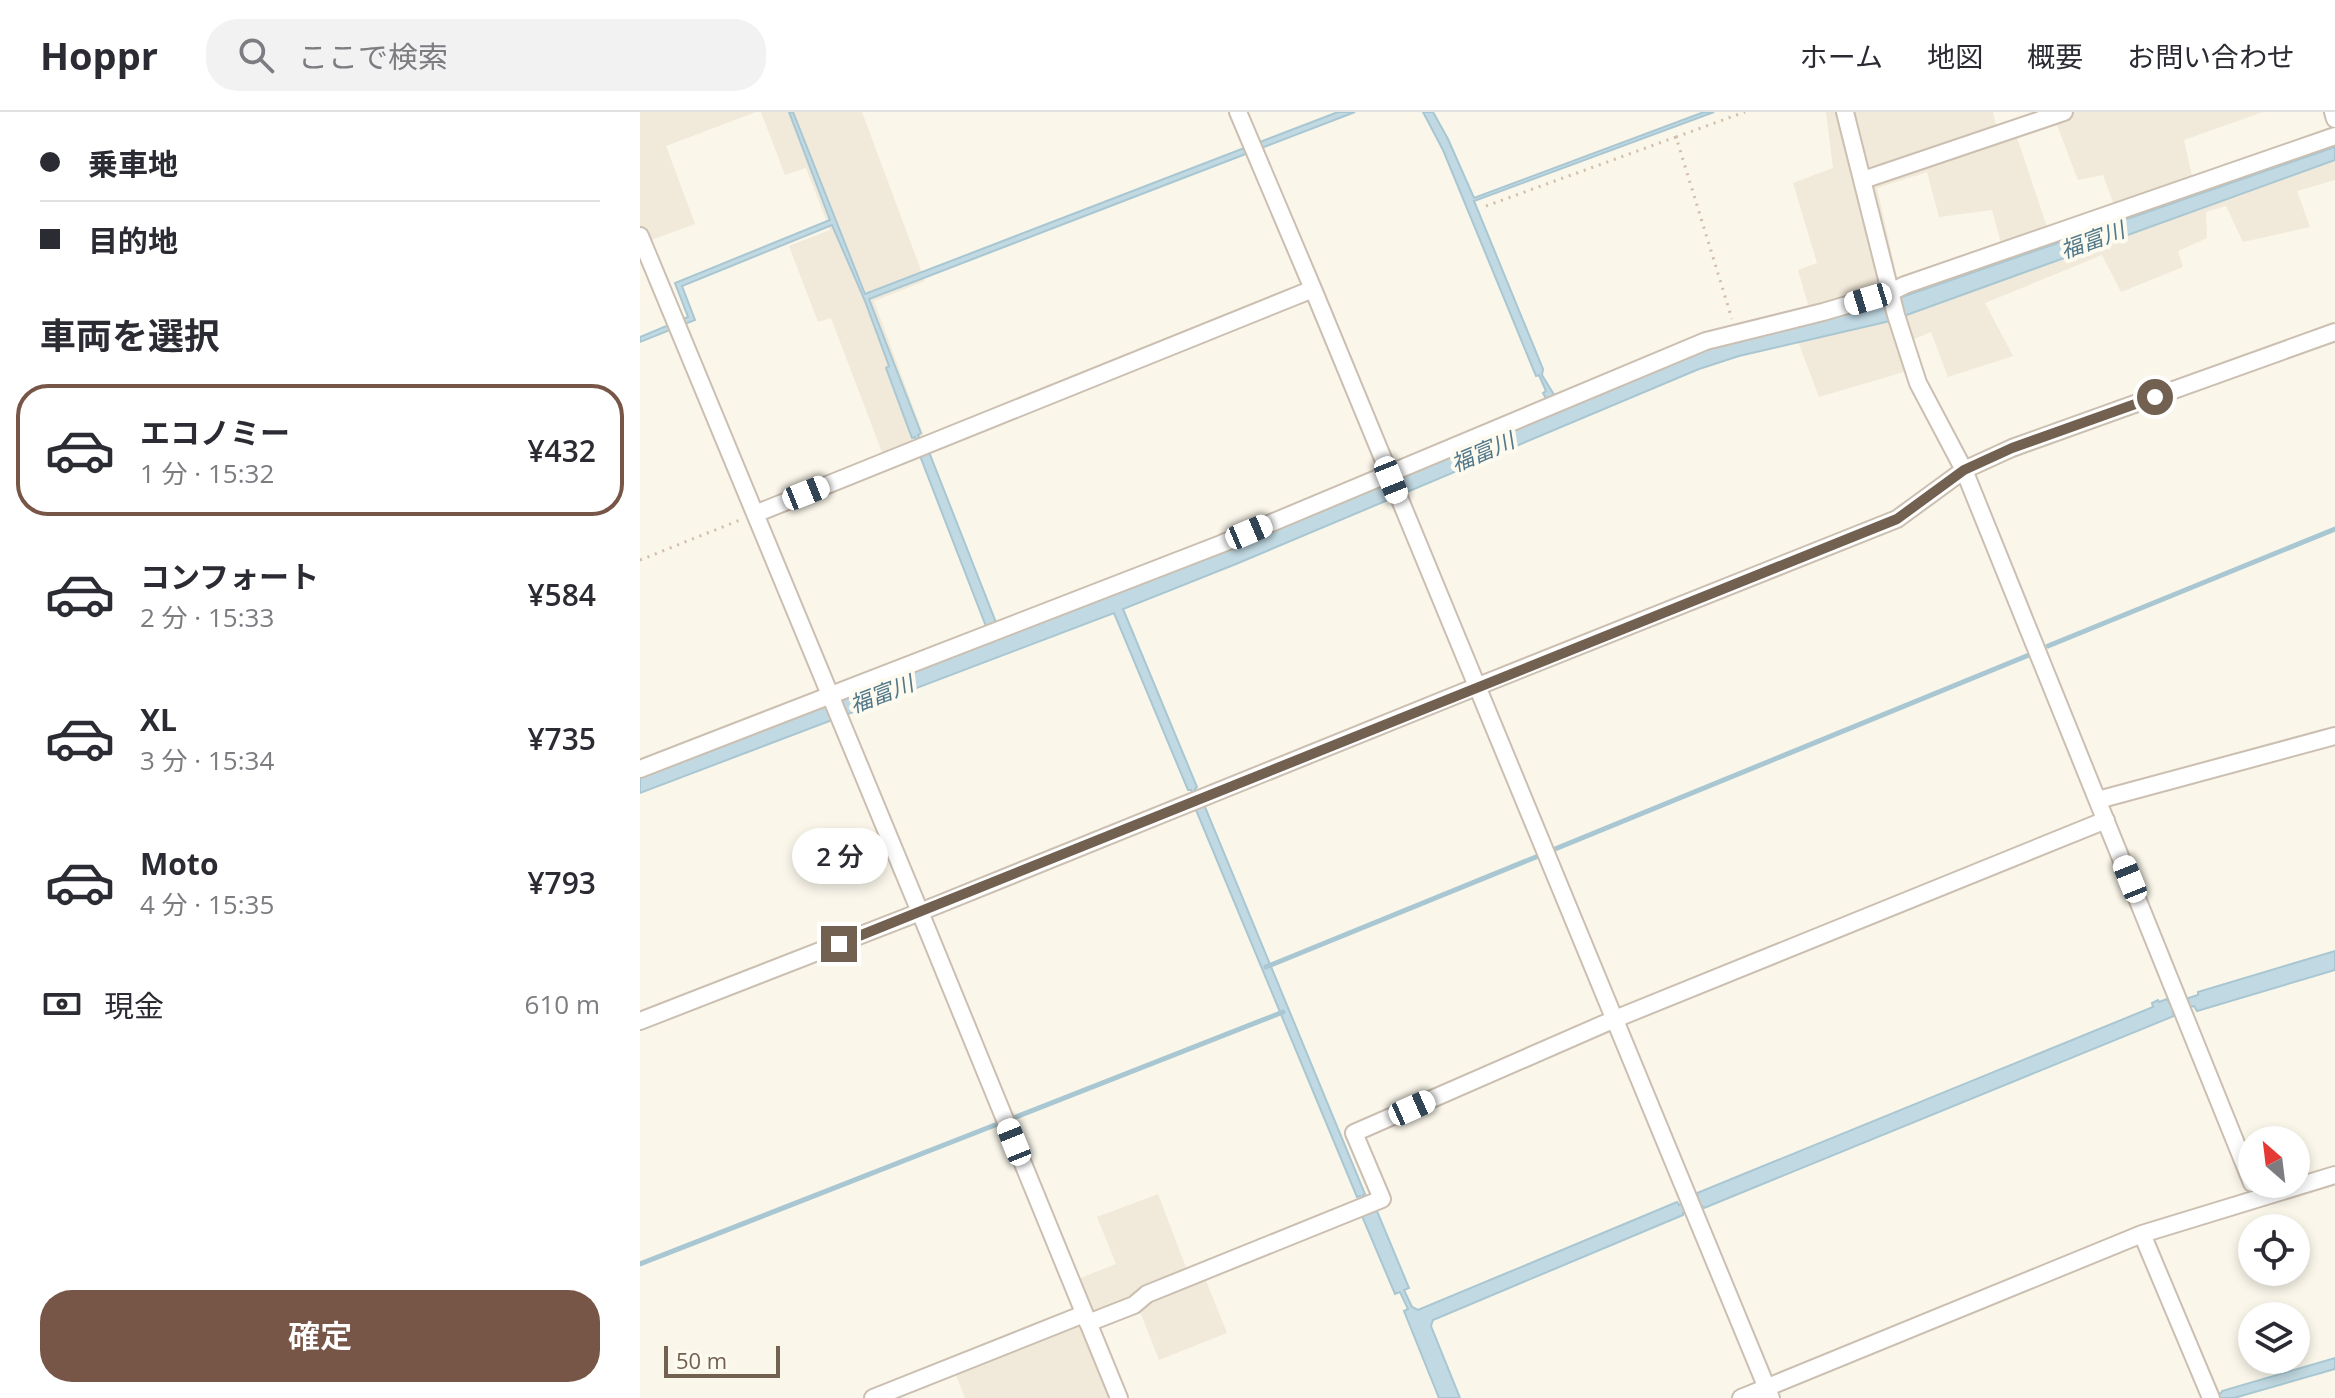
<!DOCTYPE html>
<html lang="ja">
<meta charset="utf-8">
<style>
:root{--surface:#fff;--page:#f2f2f3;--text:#2b2b33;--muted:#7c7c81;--line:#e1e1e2;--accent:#775547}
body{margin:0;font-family:"Open Sans","Noto Sans JP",sans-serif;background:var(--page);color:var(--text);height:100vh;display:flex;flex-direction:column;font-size:30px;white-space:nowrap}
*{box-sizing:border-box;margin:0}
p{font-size:26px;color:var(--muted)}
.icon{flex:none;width:44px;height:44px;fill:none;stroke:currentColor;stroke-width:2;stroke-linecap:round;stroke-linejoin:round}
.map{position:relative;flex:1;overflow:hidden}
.sheet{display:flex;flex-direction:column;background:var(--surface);width:640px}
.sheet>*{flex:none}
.hud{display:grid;align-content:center;height:176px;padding:0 40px;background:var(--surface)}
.needle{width:52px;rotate:332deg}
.controls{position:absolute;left:1598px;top:1014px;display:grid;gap:16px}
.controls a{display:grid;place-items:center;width:72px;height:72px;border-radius:50%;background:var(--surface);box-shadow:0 4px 12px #0003;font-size:40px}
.scale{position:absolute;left:24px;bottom:20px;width:116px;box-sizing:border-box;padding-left:8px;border:4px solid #726050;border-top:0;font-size:22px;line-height:28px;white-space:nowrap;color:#726050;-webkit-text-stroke:6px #fdfaf0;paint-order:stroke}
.end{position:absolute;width:36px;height:36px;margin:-18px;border:10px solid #726050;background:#fff;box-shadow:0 0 0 4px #fff}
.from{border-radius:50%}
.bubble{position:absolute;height:56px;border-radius:28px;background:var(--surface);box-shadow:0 4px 12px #0003;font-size:26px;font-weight:600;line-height:56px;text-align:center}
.car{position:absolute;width:24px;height:48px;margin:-24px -12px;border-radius:10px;box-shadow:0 0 6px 2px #0007;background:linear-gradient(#fff 24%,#345 0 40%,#fff 0 76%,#345 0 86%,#fff 0)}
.hud b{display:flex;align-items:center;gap:28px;height:76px;font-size:30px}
.hud b+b{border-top:2px solid var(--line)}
.hud i{width:20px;height:20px;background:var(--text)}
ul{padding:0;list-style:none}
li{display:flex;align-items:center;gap:24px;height:132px;margin:0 16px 12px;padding:0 24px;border:4px solid transparent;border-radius:32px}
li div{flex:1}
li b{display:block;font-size:30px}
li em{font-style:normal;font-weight:600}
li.active{border-color:var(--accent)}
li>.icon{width:72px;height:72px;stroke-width:1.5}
h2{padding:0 40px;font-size:36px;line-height:96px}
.pay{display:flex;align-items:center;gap:20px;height:88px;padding:0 40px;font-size:30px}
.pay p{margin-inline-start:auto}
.button{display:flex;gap:16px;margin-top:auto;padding:16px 40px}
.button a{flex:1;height:92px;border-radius:32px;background:var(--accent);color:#fff;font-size:32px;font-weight:600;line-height:92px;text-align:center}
header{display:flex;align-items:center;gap:48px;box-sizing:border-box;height:112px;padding:0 40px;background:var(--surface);border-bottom:2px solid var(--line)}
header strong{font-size:38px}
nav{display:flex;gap:44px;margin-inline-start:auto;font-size:28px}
.search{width:560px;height:72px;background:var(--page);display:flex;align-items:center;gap:20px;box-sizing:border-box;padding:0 28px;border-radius:32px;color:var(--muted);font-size:30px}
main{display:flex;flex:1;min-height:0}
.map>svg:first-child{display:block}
.residential{fill:#f1e9d9;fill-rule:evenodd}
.water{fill:#c1d9e2;stroke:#a8c7d2;stroke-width:2}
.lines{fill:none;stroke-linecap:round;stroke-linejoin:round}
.stream{stroke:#a8c7d2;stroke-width:5}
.street-casing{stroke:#cbbfb1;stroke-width:20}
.path{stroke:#d1bda8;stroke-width:3;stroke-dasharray:2 6;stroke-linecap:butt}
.street{stroke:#fff;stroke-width:16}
.route{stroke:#726050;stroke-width:10}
.labels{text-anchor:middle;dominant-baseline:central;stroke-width:8;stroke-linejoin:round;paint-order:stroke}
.water-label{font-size:22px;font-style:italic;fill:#507889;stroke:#fdfaf0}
</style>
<header>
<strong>Hoppr</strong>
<div class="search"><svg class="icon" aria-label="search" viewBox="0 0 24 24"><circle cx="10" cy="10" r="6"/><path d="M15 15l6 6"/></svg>ここで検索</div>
<nav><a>ホーム</a><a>地図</a><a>概要</a><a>お問い合わせ</a></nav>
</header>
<main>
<section class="sheet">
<div class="hud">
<b><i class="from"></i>乗車地</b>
<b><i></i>目的地</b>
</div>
<h2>車両を選択</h2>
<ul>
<li class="active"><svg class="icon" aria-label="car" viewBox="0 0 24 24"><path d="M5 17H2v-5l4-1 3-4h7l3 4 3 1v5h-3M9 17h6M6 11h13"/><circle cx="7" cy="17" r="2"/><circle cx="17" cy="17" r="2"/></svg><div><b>エコノミー</b><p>1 分 · 15:32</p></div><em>¥432</em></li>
<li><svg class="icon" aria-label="car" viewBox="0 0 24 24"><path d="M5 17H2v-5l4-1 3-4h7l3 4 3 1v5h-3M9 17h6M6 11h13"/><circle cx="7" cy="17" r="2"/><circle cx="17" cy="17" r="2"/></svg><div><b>コンフォート</b><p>2 分 · 15:33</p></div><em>¥584</em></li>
<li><svg class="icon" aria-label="car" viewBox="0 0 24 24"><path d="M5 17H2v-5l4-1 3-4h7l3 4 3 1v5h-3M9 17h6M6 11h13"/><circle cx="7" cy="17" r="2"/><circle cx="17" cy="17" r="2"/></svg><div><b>XL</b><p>3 分 · 15:34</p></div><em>¥735</em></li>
<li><svg class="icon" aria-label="car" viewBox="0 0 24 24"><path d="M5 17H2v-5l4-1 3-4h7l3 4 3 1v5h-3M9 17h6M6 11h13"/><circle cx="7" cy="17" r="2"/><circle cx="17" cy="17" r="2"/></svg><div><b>Moto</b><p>4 分 · 15:35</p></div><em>¥793</em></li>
</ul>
<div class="pay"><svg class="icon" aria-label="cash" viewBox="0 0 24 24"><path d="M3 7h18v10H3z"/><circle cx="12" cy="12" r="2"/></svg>現金<p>610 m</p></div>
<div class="button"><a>確定</a></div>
</section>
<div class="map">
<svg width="1695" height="1286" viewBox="0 0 1695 1286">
<rect width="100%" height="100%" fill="#faf6ea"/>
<path class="residential" d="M0,0h116l-90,34 29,78 -55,20z
M121,0h101l63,169 -51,20 51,138 -42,16 -52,-137 -13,4 -29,-76 41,-16 -24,-62 -21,7z
M1186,0h167l3,14 16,-3 35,104 67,-22 -11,-30 -25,5 -26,-68h211l-79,28 8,36 143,-49v53l-38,11 13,36 -67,15 -17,-36 -20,6 1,26 -29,13 5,16 -62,25 -19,-37 -117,48 28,53 -65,21 -17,-45 -17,7 7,28 -102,30 -31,-82 22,-4 -12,-41 19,-7 -24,-80 40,-15zM1287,60l12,45 53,-7 9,33 -104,34 -20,-89z
M518,1082l29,76 13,-4 27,67 -68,27 -20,-51 -39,16 28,73h-163l-15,-38 123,-49 -10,-26 53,-21 -19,-47z"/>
<path class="water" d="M149,0h4l72,182 473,-182h17l-486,187 52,134 -3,2 8,17h3l68,173 1,14 231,-89 325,-137 -11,-20 3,-2 -7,-16 -3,1 -93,-226 -20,-38h10l15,27 26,59 230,-86h10l-240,89 69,168 -1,6 14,23 152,-49 175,-47 7,5 9,-9 436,-151v13l-445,161 -151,35 -40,13 -463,195 -113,45 74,178 -2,2 7,18h3l160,387 -2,1 8,17 6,-1 32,77 -5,2 8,17 6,3 259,-108 2,3 19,-8 -1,-4 456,-186 -1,-4 6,-3 1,2 8,-3 3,5 28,-9v-3l137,-41v19l-138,41 -3,-5 -21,7 1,3 -470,192 -2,-2 -19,7v2l-250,105 -2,6 29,72h-21l-35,-87 4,-2 -8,-17 -5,2 -33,-78 5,-2 -7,-18 -3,1 -161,-387 2,-1 -7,-19h-3l-74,-177 -474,180v-18l347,-146 -67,-173 3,-2 -8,-17 -3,1 -26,-70 3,-2 -24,-65 -33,-76 -150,61 13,34 -55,22v-5l48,-20 -13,-34 155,-63z
M1695,1246v11l-101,29h-24l11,-5 1,-2z"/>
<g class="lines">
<path class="stream" d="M1408,534l287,-117
M915,737l474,-194
M626,855l270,-110
M376,1005l267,-105
M0,1152l355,-139"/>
<defs>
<path id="street" d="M598,0l75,177 458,1109
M1205,0l51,203 22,68 46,87 288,713
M1693,0l2,7
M1223,68l201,-68
M0,124l280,676 199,486
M115,402l558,-225
M0,657l581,-225 485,-203 117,-29 68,-20 14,-7 430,-149
M1458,688l237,-64
M0,909l280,-109 556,-225 421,-168 67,-49 48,-22 323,-116
M1502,1122l69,164
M448,1211l46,-18 13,-11 235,-95 -28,-66 261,-114 491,-199
M233,1286l211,-84
M1101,1286l401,-164 193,-59"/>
</defs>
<use href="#street" class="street-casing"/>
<path class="path" d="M1036,25l69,-25
M846,94l190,-69 56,182
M0,448l100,-40"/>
<use href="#street" class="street"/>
</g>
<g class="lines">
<path class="route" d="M199,832l1058,-425 67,-49 48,-22 143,-51"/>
</g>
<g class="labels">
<g class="water-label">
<text transform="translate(1452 127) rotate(-20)">福富川</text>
<text transform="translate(842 339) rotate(-23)">福富川</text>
<text transform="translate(241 581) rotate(-21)">福富川</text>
</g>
</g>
</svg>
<div class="controls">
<a><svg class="needle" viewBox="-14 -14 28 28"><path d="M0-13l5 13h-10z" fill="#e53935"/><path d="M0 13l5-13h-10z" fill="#7c7c81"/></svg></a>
<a><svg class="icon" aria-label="locate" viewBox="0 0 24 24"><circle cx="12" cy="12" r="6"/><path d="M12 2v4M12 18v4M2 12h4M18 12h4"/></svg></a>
<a><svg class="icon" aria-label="layers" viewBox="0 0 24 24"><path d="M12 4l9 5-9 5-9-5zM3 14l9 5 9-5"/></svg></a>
</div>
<div class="scale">50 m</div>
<i class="end from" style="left:1515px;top:285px"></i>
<i class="end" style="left:199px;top:832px"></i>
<div class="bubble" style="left:152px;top:716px;width:96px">2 分</div>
<i class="car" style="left:1228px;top:187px;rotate:253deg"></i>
<i class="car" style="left:751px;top:368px;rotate:158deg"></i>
<i class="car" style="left:166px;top:381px;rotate:68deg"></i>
<i class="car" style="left:609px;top:420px;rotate:67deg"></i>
<i class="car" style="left:1490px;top:767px;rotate:338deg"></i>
<i class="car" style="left:772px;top:996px;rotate:66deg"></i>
<i class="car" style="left:374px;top:1030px;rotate:338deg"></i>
</div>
</main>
